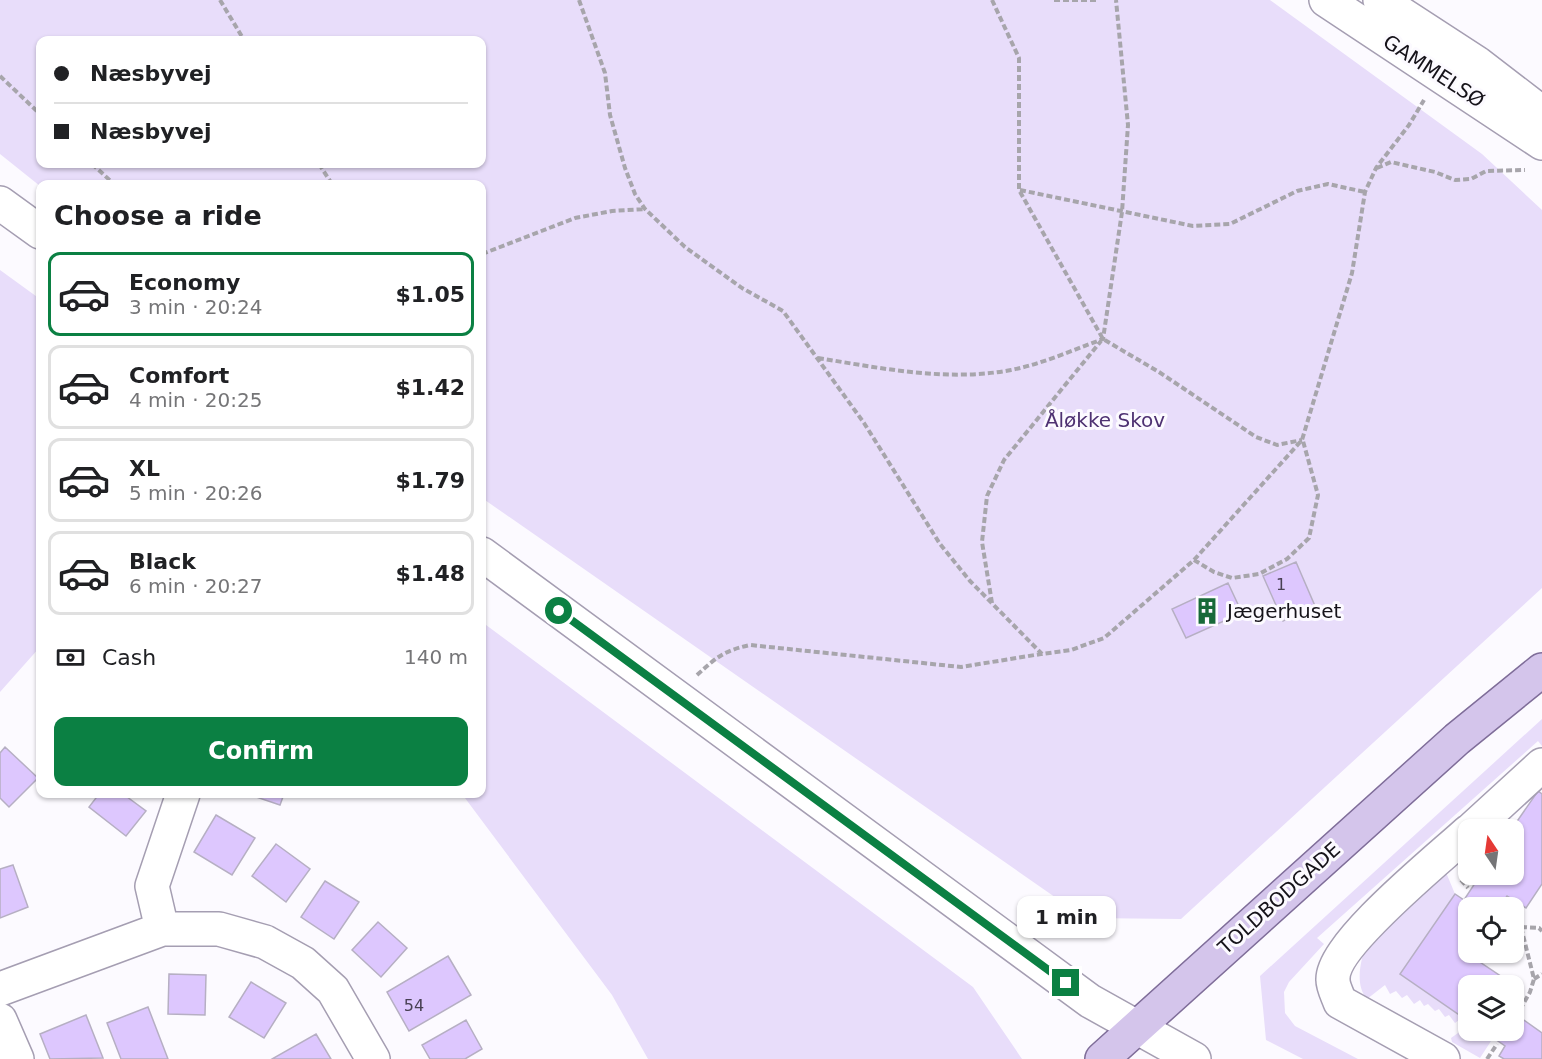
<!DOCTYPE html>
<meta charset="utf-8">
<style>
:root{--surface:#fff;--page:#f2f2f2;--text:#202124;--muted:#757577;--line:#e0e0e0;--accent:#0b8043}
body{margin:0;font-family:"DejaVu Sans",sans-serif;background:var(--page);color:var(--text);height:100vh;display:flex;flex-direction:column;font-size:22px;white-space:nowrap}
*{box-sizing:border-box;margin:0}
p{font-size:20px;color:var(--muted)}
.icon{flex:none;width:33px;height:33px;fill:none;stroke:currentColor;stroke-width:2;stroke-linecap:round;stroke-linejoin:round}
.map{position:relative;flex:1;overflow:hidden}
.drawer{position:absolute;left:36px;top:180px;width:450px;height:618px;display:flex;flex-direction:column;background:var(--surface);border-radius:12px;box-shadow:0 2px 4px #0004}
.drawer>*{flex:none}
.hud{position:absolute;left:36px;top:36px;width:450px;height:132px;border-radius:12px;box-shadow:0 2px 4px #0004;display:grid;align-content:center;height:132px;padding:0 18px;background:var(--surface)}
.needle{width:39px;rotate:347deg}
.fabs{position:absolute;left:1458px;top:819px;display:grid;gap:12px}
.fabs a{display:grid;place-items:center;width:66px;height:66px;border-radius:12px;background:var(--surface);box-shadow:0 2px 4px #0004;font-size:30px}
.end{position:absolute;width:27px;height:27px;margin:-14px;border:8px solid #0b8043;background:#fff;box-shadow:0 0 0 3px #fff}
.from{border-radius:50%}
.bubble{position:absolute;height:42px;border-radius:12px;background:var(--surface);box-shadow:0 2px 4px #0004;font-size:20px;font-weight:800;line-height:42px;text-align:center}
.hud b{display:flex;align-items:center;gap:21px;height:57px;font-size:22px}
.hud b+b{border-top:2px solid var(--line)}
.hud i{width:15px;height:15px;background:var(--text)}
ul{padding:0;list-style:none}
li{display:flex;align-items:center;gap:18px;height:84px;margin:0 12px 9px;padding:0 6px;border:3px solid var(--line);border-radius:12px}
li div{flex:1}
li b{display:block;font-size:22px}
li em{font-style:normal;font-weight:800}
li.on{border-color:var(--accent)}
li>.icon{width:54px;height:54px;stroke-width:1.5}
h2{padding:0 18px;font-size:27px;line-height:72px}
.pay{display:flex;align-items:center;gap:15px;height:66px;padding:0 18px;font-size:22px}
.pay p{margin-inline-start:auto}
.cta{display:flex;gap:12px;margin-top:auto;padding:12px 18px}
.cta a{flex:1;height:69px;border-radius:12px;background:var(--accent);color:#fff;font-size:24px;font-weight:800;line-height:69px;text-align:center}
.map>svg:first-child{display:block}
.green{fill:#e8ddfa;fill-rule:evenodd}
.building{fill:#ddc7fe;stroke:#b6afc3;stroke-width:1.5}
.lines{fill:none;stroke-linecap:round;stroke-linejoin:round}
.minor-casing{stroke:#a59eb2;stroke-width:36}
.major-casing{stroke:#7f6d99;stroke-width:36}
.path{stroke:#a7a5ab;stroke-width:4;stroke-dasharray:6 3;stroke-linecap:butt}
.minor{stroke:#fff;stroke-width:33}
.major{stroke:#d4c5eb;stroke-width:33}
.route{stroke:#0b8043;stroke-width:8}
.labels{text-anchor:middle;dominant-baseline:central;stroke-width:6;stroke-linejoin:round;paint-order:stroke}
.number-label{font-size:16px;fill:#484053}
.street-label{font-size:20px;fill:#16131a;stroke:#fcfaff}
.park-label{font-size:20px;fill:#4e3172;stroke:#fcfaff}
.poi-label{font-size:20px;fill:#16131a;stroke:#fcfaff;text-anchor:start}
</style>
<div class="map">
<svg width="1542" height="1059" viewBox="0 0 1542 1059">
<rect width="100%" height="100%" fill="#fcfaff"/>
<path class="green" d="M0,0h1270l212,154 60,56v378l-361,331 -96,-1 -603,-420v-314l-442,2 -40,-32zM40,40h442v124h-442z
M0,270l40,29v348l-40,45z
M482,622l491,365 49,72h-374l-36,-64 -150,-201h20z
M1542,719v27l-4,-5 -221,197 7,6 -35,38 -5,10 1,21 10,13 63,33h-55l-37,-19 -6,-64z
M1445,870l10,24 -55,80 68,47v9l14,1 11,7 -13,20 -28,-16 -1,-4 14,-10 -6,-8 -4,3 -6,-8 -4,2 -6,-8 -4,2 -7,-7 -4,2 -4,-6 -6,4 -7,-9 -5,3 -6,-7 -6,3 -5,-9 -18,14c-13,-15 -6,-40 0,-57z"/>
<path class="building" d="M1296,562l19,44 -32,15 -20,-45z
M1228,583l14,30 -56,25 -14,-29z
M5,747l33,31 -29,29 -9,-9v-45z
M1538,791l4,3v90l-16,24 -19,-12 -8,12h-31v46l49,33 -3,6v-7h-46v35l-68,-47 55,-80 9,6 17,-26h33v-44h-3z
M99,794h24l23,17 -20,25 -37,-29z
M247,794h37l-4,11z
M216,815l39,23 -23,37 -38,-23z
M276,844l34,25 -24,33 -34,-26z
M13,865l15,42 -28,11v-49z
M325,881l34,21 -25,37 -33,-22z
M378,922l29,26 -26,29 -29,-27z
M448,956l23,39 -62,36 -22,-39z
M169,974l37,1 -1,40 -37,-1z
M251,982l35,21 -22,35 -35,-21z
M148,1007l20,52h-47l-14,-36z
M1514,1013l28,20v26h-38l-5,-3 6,-10 -23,-16h32z
M86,1015l17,43 -53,1 -10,-25z
M466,1020l16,29 -17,10h-35l-8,-14z
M316,1034l15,25h-59z"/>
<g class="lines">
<defs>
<path id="minor" d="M1326,0l216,143
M1380,0l97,63 65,50
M0,203l40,29
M482,554l608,447 104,58
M1471,830l71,-65
M162,929l-10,-43 31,-92
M0,989l162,-60h57l46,13 38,21 30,27 40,69
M0,1020l17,39
M1443,1059l-103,-57c-2,-6 -7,-15 -7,-22 -2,-35 108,-123 135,-148"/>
<path id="major" d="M1102,1059l355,-320 85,-69"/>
</defs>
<use href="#minor" class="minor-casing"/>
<use href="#major" class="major-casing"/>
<path class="path" d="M220,0l24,40
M579,0l26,73 5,42 15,53 10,26 10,15 40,38 57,41 41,23 81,112 76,121 30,37 72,73 29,-4 33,-12 90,-78 108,-120 50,-167 13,-81 11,-24 33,-43 15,-25
M992,0l27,58v132l84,149 56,33 97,65 21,8 25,-5
M1054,0h43
M0,76l40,38
M92,164l22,20
M319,164l13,20
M1377,168l14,-6 44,10 20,8 16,-1 15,-8 39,-1
M1020,190l173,36 37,-2 67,-33 31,-7 37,8
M482,254l93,-36 37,-7 33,-2
M818,358c62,10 129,24 193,12 31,-6 62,-20 92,-31l19,-127 6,-87 -12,-125
M1194,560l20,12 18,6 27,-4 28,-15 22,-21 9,-43 -15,-54
M992,603l-10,-61 5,-46 17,-36 97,-119
M697,675c20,-18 26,-24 53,-30l211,22 80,-13
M1461,880l7,8
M1514,922l7,5 13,52 -4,13 -9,16
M1521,927l18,1 3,3
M1534,979l8,-5
M1487,1059l10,-15"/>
<use href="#minor" class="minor"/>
<use href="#major" class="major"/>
</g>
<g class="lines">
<path class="route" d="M559,611l507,372"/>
</g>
<defs>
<symbol id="building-bare" viewBox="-9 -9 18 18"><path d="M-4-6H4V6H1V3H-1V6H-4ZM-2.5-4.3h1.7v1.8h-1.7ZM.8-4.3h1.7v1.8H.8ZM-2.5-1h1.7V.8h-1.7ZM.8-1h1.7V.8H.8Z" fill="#176939" stroke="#fcfaff" stroke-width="2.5" paint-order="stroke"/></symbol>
</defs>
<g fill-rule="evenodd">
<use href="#building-bare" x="1188" y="592" width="38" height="38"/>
</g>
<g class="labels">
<g class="number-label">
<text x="1281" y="584">1</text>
<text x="414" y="1005">54</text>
</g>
<g class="street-label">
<text transform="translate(1434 71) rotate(33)">GAMMELSØ</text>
<text transform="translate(1279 898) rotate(-42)">TOLDBODGADE</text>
</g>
<g class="park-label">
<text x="1105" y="420">Åløkke Skov</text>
</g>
<g class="poi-label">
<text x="1227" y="611">Jægerhuset</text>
</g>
</g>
</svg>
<div class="fabs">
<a><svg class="needle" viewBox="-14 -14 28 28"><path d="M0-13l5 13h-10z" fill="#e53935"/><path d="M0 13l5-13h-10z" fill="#757577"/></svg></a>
<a><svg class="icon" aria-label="locate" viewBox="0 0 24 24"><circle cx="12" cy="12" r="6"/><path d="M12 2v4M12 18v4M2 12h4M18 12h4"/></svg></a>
<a><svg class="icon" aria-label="layers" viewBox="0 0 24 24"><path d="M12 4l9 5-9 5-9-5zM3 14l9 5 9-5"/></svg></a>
</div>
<i class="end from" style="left:559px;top:611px"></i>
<i class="end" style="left:1066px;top:983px"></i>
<div class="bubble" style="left:1017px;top:896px;width:99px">1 min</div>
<div class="hud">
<b><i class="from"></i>Næsbyvej</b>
<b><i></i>Næsbyvej</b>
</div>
<section class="drawer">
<h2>Choose a ride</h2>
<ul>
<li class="on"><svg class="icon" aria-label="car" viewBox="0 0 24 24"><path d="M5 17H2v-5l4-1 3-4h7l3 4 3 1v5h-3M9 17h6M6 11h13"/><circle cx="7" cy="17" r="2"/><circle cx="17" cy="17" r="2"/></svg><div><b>Economy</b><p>3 min · 20:24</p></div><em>$1.05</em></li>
<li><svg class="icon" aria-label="car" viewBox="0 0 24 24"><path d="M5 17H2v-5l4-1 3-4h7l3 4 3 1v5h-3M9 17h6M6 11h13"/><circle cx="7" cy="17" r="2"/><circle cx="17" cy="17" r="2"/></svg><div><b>Comfort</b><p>4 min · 20:25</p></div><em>$1.42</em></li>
<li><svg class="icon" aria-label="car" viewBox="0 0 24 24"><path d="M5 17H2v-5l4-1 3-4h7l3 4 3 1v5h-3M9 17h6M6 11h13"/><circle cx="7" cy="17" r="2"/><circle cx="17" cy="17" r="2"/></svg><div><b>XL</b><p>5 min · 20:26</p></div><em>$1.79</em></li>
<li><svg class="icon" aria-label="car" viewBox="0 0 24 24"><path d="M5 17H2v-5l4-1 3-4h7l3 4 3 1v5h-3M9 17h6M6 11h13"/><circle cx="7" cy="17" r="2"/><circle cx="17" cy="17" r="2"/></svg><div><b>Black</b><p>6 min · 20:27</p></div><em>$1.48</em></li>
</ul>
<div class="pay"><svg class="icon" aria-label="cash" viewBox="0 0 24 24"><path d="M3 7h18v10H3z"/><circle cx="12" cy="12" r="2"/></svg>Cash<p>140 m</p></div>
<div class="cta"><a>Confirm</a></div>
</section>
</div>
